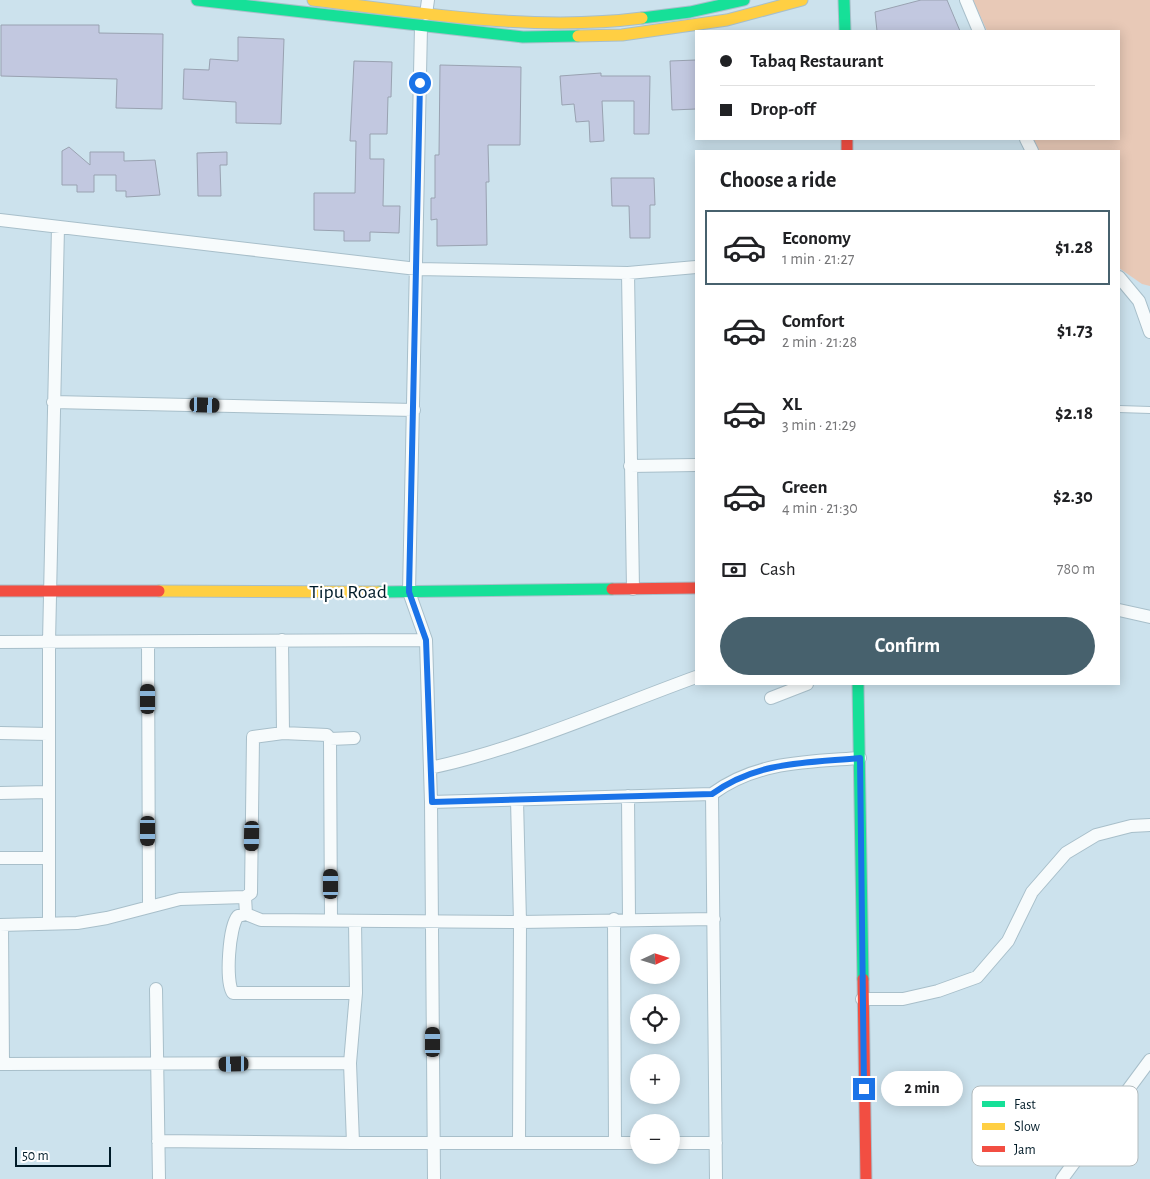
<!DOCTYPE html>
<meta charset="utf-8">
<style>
:root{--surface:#fff;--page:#f2f2f2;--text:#202124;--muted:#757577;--line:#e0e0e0;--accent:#47616d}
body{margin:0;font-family:"Alegreya Sans",sans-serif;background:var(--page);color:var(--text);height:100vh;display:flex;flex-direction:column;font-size:19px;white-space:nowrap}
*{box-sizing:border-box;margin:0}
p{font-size:16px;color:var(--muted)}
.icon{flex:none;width:28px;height:28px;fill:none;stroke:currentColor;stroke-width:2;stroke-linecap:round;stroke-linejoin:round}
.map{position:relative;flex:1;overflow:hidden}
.details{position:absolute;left:695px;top:150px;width:425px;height:535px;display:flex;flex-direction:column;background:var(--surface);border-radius:0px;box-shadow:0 2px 12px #0003}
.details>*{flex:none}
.banner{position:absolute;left:695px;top:30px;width:425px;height:110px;border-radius:0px;box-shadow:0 2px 12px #0003;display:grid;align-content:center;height:110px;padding:0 25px;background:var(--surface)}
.needle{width:32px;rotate:86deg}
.controls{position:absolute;left:630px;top:934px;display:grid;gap:10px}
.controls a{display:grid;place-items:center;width:50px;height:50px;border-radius:50%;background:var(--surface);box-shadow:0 2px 12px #0003;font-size:25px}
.scale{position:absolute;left:15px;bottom:12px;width:96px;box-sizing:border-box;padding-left:5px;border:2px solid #001b28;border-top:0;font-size:14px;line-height:18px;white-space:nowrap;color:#001b28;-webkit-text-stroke:4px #fff;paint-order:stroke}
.end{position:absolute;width:22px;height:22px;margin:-11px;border:6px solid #1a73e8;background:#fff;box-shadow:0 0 0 2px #fff}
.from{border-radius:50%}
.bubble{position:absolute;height:35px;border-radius:18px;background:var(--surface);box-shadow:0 2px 12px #0003;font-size:16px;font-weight:700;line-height:35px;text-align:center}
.car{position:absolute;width:15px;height:30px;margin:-15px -8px;border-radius:6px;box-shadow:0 0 4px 1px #0007;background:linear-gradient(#222 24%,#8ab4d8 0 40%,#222 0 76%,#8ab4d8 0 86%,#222 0)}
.banner b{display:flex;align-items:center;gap:18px;height:48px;font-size:19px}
.banner b+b{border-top:1px solid var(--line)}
.banner i{width:12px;height:12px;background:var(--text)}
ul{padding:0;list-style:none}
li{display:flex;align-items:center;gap:15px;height:75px;margin:0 10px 8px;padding:0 15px;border:2px solid transparent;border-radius:0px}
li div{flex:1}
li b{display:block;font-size:19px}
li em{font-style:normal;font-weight:700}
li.active{border-color:var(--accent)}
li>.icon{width:45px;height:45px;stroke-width:1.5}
h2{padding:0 25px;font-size:22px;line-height:60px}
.pay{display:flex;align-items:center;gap:12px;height:55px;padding:0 25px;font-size:19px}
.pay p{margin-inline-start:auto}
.action{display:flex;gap:10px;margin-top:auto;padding:10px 25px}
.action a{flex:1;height:58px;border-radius:30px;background:var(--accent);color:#fff;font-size:20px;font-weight:700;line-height:58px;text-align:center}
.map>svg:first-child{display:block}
.green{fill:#e8c9b7}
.building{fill:#c2c8e0;stroke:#99a2b1}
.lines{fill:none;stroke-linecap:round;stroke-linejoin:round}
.lane-casing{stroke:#a8bfca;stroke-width:8}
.street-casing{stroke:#a8bfca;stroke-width:14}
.fast-casing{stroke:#a8bfca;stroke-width:13}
.slow-casing{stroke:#a8bfca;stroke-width:13}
.jam-casing{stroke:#a8bfca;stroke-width:13}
.lane{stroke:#f7fbfc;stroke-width:6}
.street{stroke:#f7fbfc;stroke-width:12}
.fast{stroke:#16e098;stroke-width:11}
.slow{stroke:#ffcf43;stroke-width:11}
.jam{stroke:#f24e42;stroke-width:11}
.route{stroke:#1a73e8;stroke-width:6}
.labels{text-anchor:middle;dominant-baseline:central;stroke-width:4.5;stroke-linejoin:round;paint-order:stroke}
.street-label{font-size:20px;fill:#001b28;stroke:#fff}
.key{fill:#fff;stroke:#b2bbbe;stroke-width:1}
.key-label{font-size:14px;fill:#001b28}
</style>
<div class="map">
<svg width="1150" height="1179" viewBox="0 0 1150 1179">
<rect width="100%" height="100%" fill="#cce2ed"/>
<path class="green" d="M973,0h177v286l-8,-2 -23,-16v-117h-81l-5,-12h86v-108h-132z"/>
<path class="building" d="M921,0h26l13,31h-83l-2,-19z
M1,25h98v8l64,1 -1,75 -46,-1 1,-29 -116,-3z
M238,37l46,2 -3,85 -45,-1v-21l-53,-3 1,-30 25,1 1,-11 28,2z
M696,60v49l-24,1 -2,-49z
M354,61l38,1 -1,35h-3l-1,37h-17v25h14l-1,47h17l-1,27 -29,-1v9h-26v-10l-30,-1v-37h41l1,-52h-6z
M440,65l81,2 -1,78h-32l1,37h-3l1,63 -50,1v-27l-6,1v-22h4v-43h4z
M601,73v3h49l-1,58h-15v-33h-32l2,40 -14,1 -1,-21 -13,1 -2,-18 -12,1 -2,-29z
M69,147l21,18v-13h34v9l31,-1 5,35 -34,2v-6h-10v-16h-22v17h-17v-7h-15v-34z
M227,152v13h-7l1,31h-23l-1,-43z
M611,178h43l1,27h-5v33h-20l-1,-32h-17z"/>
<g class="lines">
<defs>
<path id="lane" d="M1119,409l31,1"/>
<path id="street" d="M966,0l13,31
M426,14l2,-14
M421,27l-12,565 17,48 5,162 3,377
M1026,139l6,12
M0,220l417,49 211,4 68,-6
M628,273l5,316
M1119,277l20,24 11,31
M53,402l361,8
M630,466l66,-1
M1119,610l31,7
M282,640l1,93
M0,642l426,-2
M148,642l1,265
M771,698l36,-14
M0,733l48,1
M330,739l24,-1
M430,768c92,-20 178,-59 266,-91
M0,793l48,-1
M712,794l4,385
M628,796l1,123
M517,800l3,122 -1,220
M431,802l281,-8c45,-33 95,-32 148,-36
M0,858h49
M245,897l6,-4 2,-156 30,-4 44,2 3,4 1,182
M246,914l-8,2c-9,10 -13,66 -5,77h123
M614,919l1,224
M49,923v-281l9,-415
M0,925l77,-2 30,-5 73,-19 65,-2 1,17 15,6 259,2 194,-3
M2,925l1,139
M156,989l3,190
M862,999h41l35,-8 39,-14 31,-36 24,-49 34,-39 30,-18 35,-9 19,-1
M350,1063l6,-70 -1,-72
M0,1064l350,-1 3,80
M158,1141l195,2h286
M671,1143h45
M1062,1179l88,-119"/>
<path id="fast" d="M197,0l326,37 55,-1
M844,0l1,31
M642,18l48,-6 54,-12
M379,592l233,-3
M858,684l5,295"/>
<path id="slow" d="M313,0c107,13 221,32 329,18
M578,36l44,-1 105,-15 75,-20
M159,591l220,1"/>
<path id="jam" d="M847,139v12
M612,589l84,-1
M0,591h159
M863,979l3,200"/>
</defs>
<use href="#lane" class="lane-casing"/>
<use href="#street" class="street-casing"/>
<use href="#fast" class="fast-casing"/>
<use href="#slow" class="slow-casing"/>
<use href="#jam" class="jam-casing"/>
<use href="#lane" class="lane"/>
<use href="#street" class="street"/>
<use href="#fast" class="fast"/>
<use href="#slow" class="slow"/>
<use href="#jam" class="jam"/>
</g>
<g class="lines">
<path class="route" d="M420,83l-11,509 17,48 6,162 280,-8c46,-33 94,-31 148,-36l4,331"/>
</g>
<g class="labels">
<g class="street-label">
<text x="348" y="592">Tipu Road</text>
</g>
</g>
<rect x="972" y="1086" width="166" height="80" rx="8" class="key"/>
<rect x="982" y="1101" width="23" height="6" fill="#16e098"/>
<rect x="982" y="1123" width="23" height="7" fill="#ffcf43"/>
<rect x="982" y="1146" width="23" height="6" fill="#f24e42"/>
<g class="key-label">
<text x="1014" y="1109">Fast</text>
<text x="1014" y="1131">Slow</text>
<text x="1014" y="1154">Jam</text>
</g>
</svg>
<div class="controls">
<a><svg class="needle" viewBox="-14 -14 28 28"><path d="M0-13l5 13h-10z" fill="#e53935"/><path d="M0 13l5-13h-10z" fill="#757577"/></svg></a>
<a><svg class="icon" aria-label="locate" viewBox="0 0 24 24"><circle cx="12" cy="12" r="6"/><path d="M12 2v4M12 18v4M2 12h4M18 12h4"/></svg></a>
<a>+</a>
<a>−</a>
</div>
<div class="scale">50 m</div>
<i class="end from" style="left:420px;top:83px"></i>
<i class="end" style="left:864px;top:1089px"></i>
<div class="bubble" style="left:881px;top:1071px;width:82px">2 min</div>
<i class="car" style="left:205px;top:405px;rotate:92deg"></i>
<i class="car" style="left:148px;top:699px;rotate:0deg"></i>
<i class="car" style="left:148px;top:831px;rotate:180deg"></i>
<i class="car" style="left:252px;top:836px;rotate:181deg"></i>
<i class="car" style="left:331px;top:884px;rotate:0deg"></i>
<i class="car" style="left:433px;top:1042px;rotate:0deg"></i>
<i class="car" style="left:234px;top:1064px;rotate:269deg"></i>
<div class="banner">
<b><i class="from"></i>Tabaq Restaurant</b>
<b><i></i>Drop-off</b>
</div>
<section class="details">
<h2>Choose a ride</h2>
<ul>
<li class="active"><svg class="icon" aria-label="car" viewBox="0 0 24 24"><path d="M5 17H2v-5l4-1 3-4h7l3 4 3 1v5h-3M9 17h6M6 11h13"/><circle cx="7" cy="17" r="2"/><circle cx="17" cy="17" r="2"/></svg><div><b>Economy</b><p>1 min · 21:27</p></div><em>$1.28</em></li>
<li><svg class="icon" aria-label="car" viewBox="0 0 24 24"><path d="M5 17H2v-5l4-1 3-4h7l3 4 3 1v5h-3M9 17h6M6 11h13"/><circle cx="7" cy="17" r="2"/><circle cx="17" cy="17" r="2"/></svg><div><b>Comfort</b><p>2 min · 21:28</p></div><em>$1.73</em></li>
<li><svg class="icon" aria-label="car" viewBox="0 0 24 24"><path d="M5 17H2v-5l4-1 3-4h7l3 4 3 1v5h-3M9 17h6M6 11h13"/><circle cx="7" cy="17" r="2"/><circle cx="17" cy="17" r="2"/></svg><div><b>XL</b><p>3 min · 21:29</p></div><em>$2.18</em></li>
<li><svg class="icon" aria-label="car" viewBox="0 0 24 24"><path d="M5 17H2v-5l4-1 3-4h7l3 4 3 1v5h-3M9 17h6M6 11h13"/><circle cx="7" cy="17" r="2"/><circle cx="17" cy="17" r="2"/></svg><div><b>Green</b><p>4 min · 21:30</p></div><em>$2.30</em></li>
</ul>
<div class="pay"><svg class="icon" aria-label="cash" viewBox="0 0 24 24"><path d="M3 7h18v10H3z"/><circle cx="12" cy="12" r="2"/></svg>Cash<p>780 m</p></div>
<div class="action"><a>Confirm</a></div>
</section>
</div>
